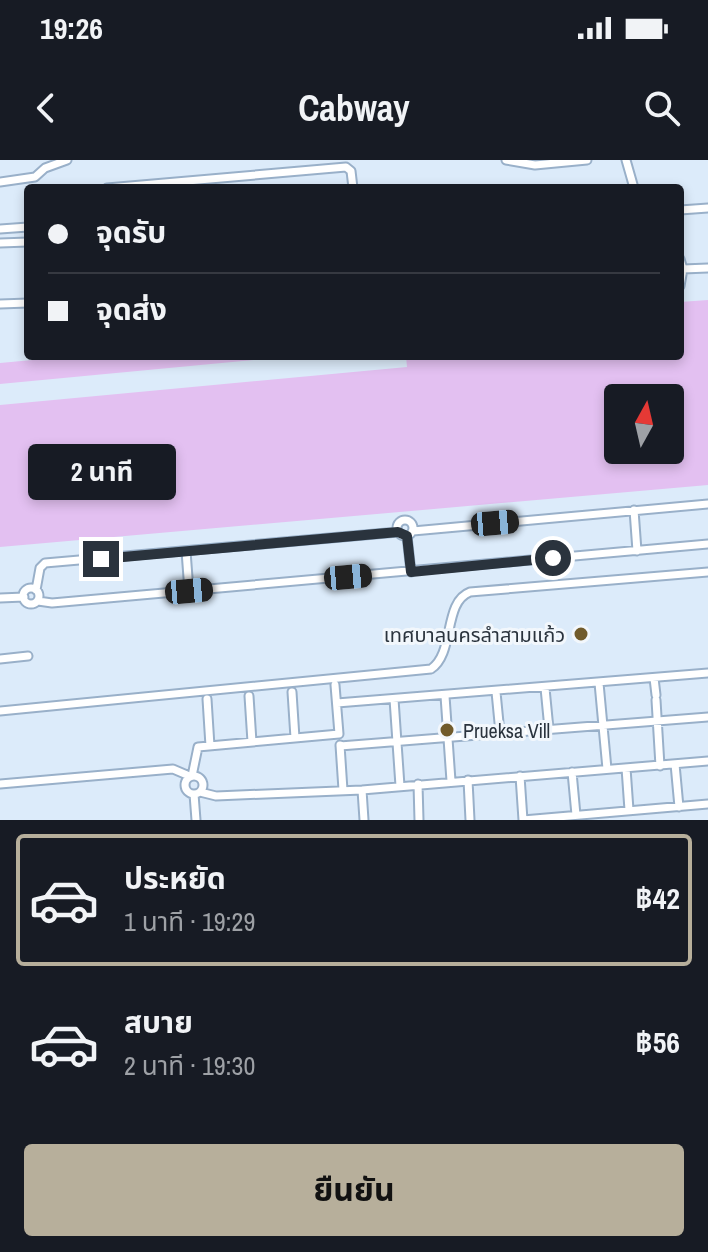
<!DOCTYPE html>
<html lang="th">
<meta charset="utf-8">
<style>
:root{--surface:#171b24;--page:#20242c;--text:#f1f3f6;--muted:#9ea1a6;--line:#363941;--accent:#b7af9b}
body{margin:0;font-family:"Archivo Narrow","Noto Sans Thai",sans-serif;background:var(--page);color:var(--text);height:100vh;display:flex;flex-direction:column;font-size:30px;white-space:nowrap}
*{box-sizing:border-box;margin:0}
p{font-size:26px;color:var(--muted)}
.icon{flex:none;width:44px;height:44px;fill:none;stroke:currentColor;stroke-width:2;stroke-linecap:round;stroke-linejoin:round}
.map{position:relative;height:660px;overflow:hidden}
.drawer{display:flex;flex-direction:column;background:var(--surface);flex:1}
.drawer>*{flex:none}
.banner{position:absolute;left:24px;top:24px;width:660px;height:176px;border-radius:8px;box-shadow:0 4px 12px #0003;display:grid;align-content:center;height:176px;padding:0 24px;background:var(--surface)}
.needle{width:52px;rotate:8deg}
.buttons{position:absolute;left:604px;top:224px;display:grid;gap:16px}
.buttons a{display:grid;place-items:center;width:80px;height:80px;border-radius:8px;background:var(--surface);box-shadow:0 4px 12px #0003;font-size:40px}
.end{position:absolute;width:36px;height:36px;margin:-18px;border:10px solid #2a333d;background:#fff;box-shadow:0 0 0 4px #fff}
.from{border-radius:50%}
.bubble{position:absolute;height:56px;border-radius:8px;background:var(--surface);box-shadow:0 4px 12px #0003;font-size:26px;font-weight:700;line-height:56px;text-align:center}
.car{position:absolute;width:24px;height:48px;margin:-24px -12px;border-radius:10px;box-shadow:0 0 6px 2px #0007;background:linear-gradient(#222 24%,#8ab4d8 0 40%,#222 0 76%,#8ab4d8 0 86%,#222 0)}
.banner b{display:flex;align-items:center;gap:28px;height:76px;font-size:30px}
.banner b+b{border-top:2px solid var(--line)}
.banner i{width:20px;height:20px;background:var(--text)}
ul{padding:14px 0 0;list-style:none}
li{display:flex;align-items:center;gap:24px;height:132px;margin:0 16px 12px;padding:0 8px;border:4px solid transparent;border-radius:8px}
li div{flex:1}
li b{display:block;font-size:30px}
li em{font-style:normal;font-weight:700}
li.active{border-color:var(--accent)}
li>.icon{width:72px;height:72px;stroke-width:1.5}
.cta{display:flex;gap:16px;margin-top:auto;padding:16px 24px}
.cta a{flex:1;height:92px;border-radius:8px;background:var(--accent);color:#111;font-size:32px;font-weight:700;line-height:92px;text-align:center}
.status{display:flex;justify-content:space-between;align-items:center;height:56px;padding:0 40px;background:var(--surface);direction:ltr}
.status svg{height:22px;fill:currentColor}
header{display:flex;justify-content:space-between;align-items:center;height:104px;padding:0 24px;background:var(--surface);font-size:36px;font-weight:700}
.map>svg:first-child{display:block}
.green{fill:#e3c0f1;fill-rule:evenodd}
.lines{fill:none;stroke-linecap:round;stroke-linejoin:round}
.street-casing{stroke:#99b0c9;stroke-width:11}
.street{stroke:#fff;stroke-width:7}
.route{stroke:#2a333d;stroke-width:10}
.poi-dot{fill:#715b2b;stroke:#f2f7fc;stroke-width:3}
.labels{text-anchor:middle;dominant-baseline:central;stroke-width:6;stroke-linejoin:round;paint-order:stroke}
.poi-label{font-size:20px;fill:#2a333d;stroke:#f2f7fc;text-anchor:end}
</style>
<div class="status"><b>19:26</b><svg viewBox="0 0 49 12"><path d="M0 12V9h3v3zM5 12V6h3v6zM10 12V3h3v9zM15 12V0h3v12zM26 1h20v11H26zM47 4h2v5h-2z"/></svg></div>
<header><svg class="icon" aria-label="back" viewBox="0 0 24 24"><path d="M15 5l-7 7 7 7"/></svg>Cabway<svg class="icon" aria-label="search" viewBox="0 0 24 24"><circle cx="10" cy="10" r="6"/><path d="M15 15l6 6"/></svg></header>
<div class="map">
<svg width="708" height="660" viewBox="0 0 708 660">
<rect width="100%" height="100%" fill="#dcebfa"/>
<path class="green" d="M708,140v185l-708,62v-142l407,-38 -1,-11h274v-54zM618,238h52v52h-52z
M76,196h221l-297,28v-21z"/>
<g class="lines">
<defs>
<path id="street" d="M506,0l29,5 52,-5
M626,0l8,28
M0,22l35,-5 10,-9 22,-8
M107,28l239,-21 5,4 2,17
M680,50l28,-2
M0,69l28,-2
M0,83l28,-1
M680,99l3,10 -3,17
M683,109l25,-1
M0,144l28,-1
M634,350l3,41
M397 368a8 8 0 1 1 16 0a8 8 0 1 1-16 0Z
M413,371l295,-27
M407,376l4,36
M186,391l3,40
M23 436a8 8 0 1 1 16 0a8 8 0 1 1-16 0Z
M36,430l4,-22 5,-5 353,-31
M0,438l24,-1
M38,441l14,2 656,-59
M0,499l28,-3
M654,518l2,17
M599,523l8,86
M545,528l4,41
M292,532l3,46
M496,532l4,41
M249,536l3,46
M445,536l6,85
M207,539l3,47
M394,539l6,87
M656,540l4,66
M337,543l371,-30
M0,551l431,-42c24,-16 12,-67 39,-77l238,-20
M340,585l3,45
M340,586l368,-29
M675,604l4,43
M626,608l3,42
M572,612l4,43
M185 625a9 9 0 1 1 18 0a9 9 0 1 1-18 0Z
M192,616l6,-29 141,-13 -4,-49
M520,616l3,44
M468,620l2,40
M0,624l173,-15 14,6
M418,624l1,36
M362,630l2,30
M200,632l16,4 146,-6 346,-29
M194,634l2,26
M523,660l185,-16"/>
</defs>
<use href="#street" class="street-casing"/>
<use href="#street" class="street"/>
</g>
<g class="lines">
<path class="route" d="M101,399l297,-27 9,4 4,36 142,-14"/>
</g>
<g class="poi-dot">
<circle cx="581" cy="474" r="8"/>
<circle cx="447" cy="570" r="8"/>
</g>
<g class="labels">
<g class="poi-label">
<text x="565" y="474">เทศบาลนครลำสามแก้ว</text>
<text x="463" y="570" text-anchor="start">Prueksa Vill</text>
</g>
</g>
</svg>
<div class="buttons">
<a><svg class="needle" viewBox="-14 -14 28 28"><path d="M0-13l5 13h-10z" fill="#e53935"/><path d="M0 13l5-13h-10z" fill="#9ea1a6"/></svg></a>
</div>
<i class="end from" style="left:553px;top:398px"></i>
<i class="end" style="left:101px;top:399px"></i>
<div class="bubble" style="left:28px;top:284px;width:148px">2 นาที</div>
<i class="car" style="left:495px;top:363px;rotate:85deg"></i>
<i class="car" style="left:348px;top:417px;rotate:85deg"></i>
<i class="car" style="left:189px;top:431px;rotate:85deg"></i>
<div class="banner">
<b><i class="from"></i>จุดรับ</b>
<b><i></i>จุดส่ง</b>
</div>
</div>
<section class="drawer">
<ul>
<li class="active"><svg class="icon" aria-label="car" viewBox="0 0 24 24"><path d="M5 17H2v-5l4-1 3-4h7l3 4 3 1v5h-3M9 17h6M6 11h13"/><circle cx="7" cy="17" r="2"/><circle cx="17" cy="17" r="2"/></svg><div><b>ประหยัด</b><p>1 นาที · 19:29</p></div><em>฿42</em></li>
<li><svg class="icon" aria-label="car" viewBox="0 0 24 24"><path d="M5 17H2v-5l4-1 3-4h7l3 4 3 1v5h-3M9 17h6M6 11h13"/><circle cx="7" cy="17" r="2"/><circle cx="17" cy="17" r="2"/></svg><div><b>สบาย</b><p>2 นาที · 19:30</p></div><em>฿56</em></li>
</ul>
<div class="cta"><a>ยืนยัน</a></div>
</section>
